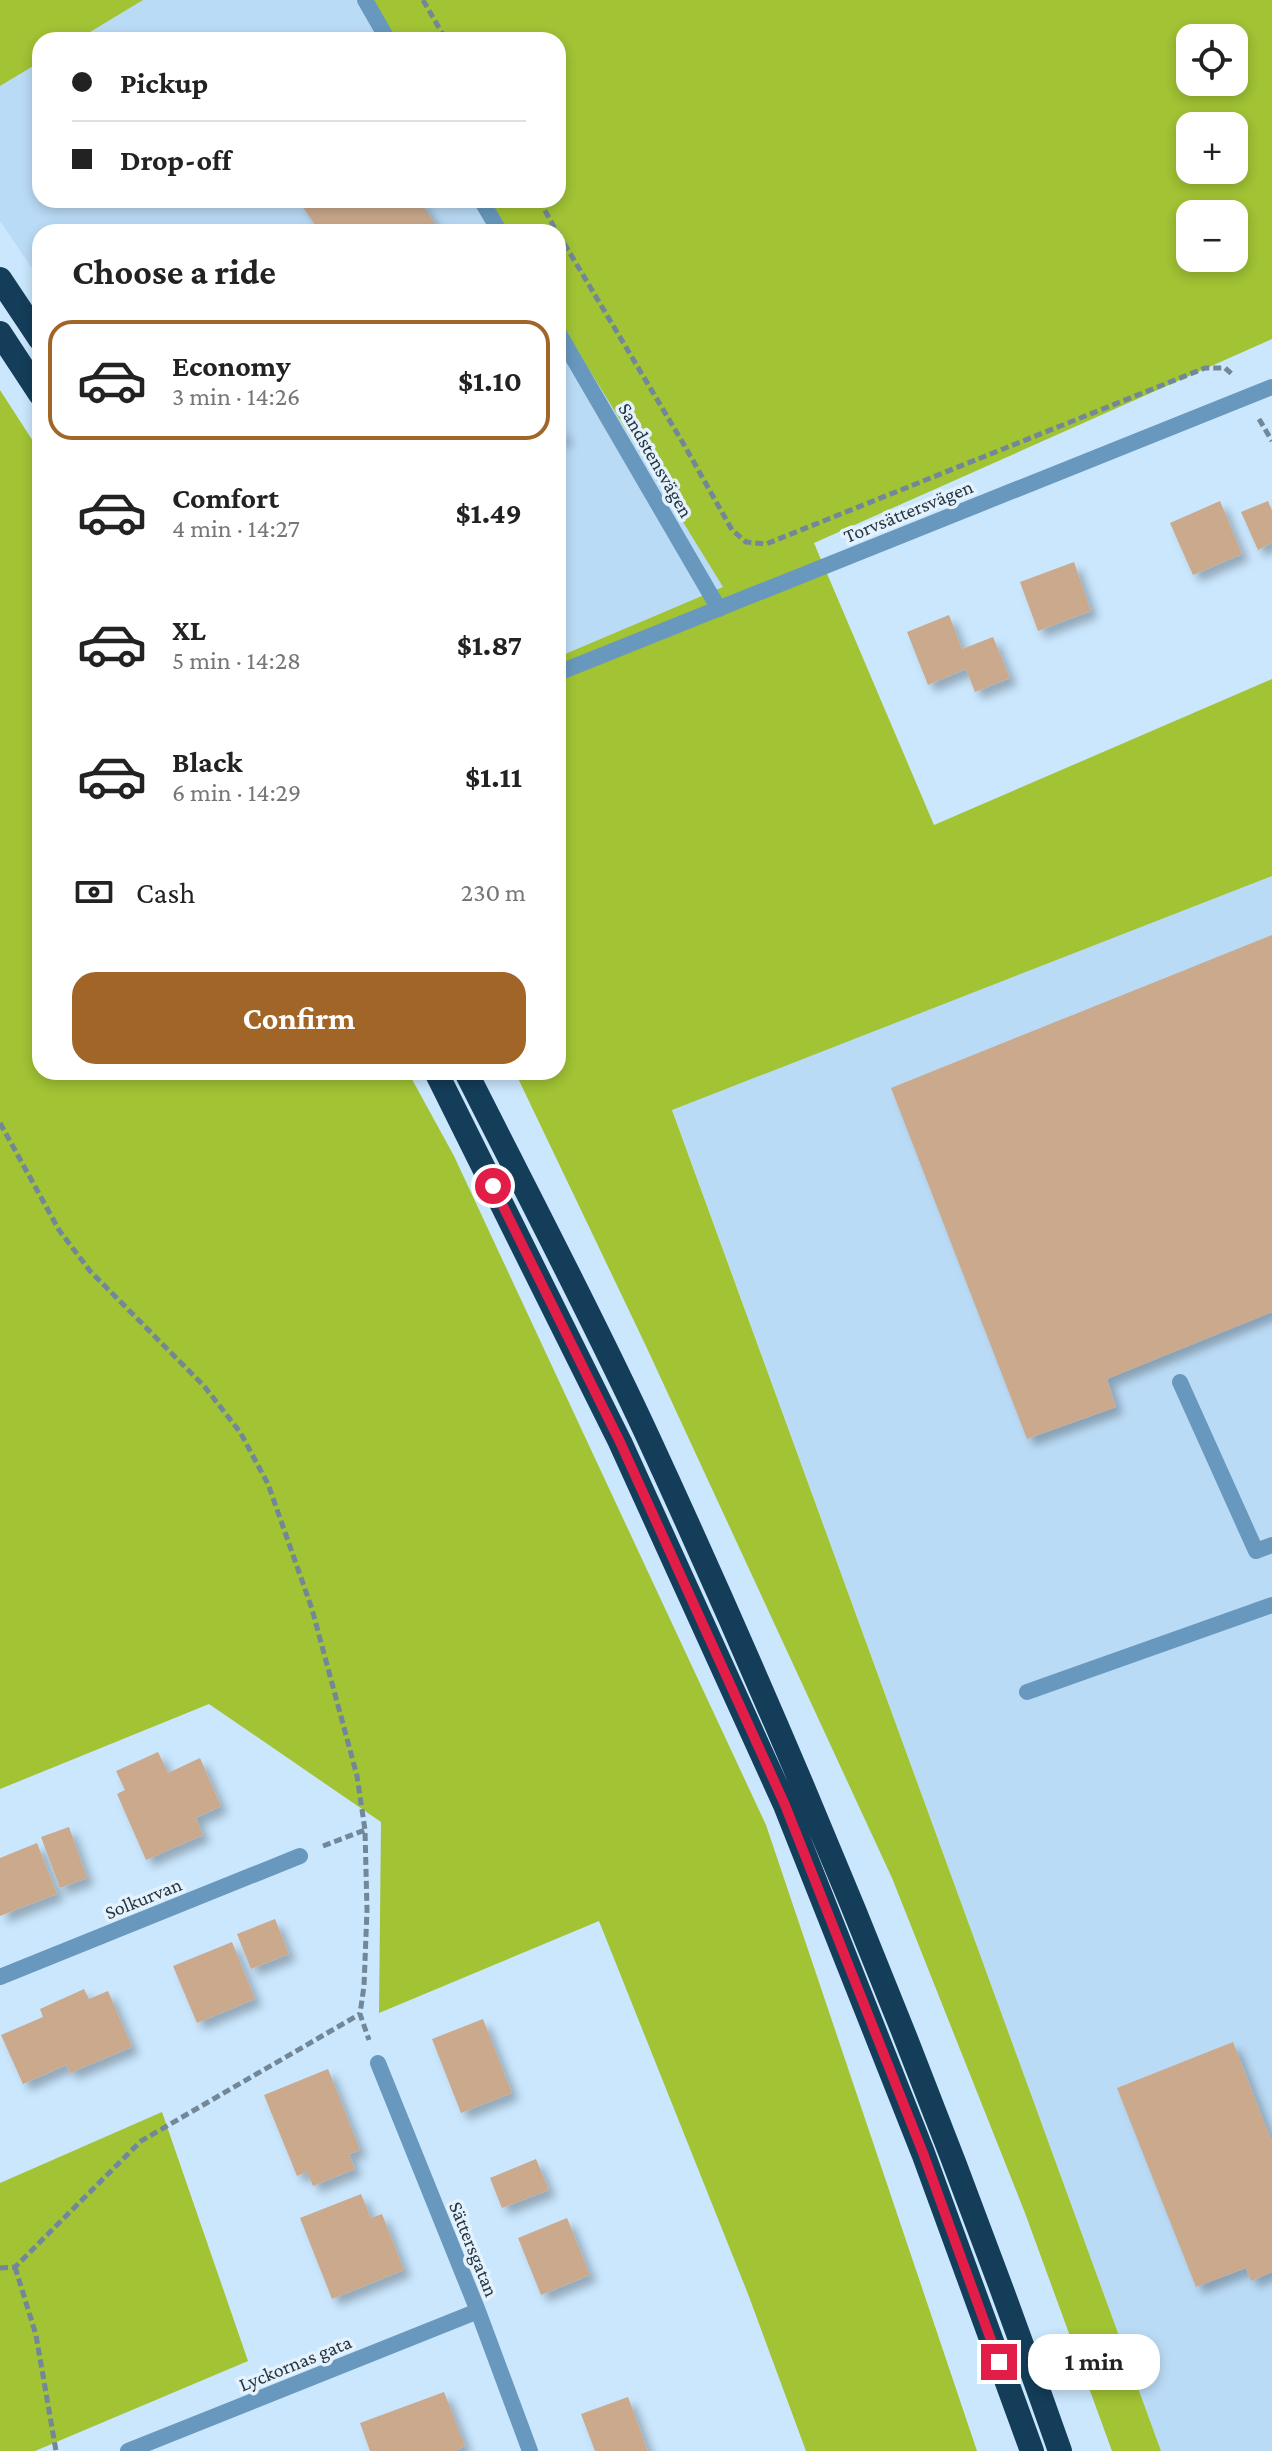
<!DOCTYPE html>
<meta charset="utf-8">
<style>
:root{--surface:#fff;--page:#f2f2f2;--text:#222;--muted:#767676;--line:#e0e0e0;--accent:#a16528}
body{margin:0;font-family:"Crimson Pro",serif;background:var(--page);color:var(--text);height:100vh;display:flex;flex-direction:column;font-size:30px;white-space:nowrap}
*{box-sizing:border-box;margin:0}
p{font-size:26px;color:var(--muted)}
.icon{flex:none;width:44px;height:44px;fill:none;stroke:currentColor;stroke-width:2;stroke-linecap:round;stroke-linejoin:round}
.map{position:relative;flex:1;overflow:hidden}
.sheet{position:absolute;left:32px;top:224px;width:534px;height:856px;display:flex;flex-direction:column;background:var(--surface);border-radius:24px;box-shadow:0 4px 12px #0003}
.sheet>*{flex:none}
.banner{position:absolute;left:32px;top:32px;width:534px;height:176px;border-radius:24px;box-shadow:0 4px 12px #0003;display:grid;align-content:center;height:176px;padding:0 40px;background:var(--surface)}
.tools{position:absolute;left:1176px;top:24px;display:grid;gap:16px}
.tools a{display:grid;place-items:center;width:72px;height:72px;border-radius:16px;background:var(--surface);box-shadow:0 4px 12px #0003;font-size:40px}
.end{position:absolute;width:36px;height:36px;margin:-18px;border:10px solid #e11d48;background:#fff;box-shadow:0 0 0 4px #fff}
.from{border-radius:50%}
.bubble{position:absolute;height:56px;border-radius:24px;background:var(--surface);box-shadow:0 4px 12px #0003;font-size:26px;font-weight:700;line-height:56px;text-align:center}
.banner b{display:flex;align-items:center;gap:28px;height:76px;font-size:30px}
.banner b+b{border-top:2px solid var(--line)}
.banner i{width:20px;height:20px;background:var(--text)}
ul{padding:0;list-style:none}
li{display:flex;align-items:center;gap:24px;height:120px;margin:0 16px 12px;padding:0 24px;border:4px solid transparent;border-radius:24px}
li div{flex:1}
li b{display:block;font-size:30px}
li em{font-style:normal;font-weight:700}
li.active{border-color:var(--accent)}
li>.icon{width:72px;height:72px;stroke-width:1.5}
h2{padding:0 40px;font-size:36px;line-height:96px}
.pay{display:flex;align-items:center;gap:20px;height:88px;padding:0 40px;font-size:30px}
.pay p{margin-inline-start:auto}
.primary-button{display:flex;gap:16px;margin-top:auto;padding:16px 40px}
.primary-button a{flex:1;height:92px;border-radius:24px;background:var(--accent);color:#fff;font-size:32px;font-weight:700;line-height:92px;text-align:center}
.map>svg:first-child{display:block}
.built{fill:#badbf6}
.green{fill:#a1c334;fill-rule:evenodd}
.building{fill:#caa98c;filter:url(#shadow)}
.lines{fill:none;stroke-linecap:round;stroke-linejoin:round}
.path{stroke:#728798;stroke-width:5;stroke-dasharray:8 4;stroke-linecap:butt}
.lane{stroke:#6898bd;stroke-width:16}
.street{stroke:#6898bd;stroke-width:16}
.highway{stroke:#143d5a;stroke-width:24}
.route{stroke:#e11d48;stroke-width:10}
.labels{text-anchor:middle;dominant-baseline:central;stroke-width:7;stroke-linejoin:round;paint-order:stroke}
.street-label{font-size:20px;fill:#273540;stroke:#e4f2fe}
</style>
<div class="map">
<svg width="1272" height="2451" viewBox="0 0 1272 2451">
<defs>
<filter id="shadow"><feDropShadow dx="7" dy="7" stdDeviation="4" flood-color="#0004"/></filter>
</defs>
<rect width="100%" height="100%" fill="#cae7fe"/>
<path class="built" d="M143,0h220l24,40h-310z
M40,62v138h445l20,32h-465v48l-40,-59v-135z
M558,319l165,268 -165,70z
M1272,876v1575h-111l-489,-1342z"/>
<path class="green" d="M0,0h143l-66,40h-37v22l-40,24z
M363,0h909v339l-458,204 120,282 338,-146v197l-600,234 489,1341h-49l-87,-238 -133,-335 -247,-534 -130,-272h43v-415l165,-70 -165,-268v-87h-53l-20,-32h73v-160h-171zM1190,38h44v44h-44zM1190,126h44v44h-44zM1190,214h44v44h-44z
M0,390l40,62v620h368l46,84 312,669 211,626h-171l-58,-157 -149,-373 -220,92 2,-191 -172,-118 -209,85z
M162,2112l86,249 -213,90h-35v-268z"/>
<path class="building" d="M298,200h121l22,32h-121z
M558,425l8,12 -8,5z
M1220,501l22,53 -49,21 -23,-52z
M1268,501l4,10v32l-14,7 -17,-38z
M1074,562l17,49 -53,20 -18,-49z
M949,615l13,34 31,-12 17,41 -35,14 -9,-23 -38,16 -21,-53z
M1272,935v377l-165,67 9,28 -89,32 -136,-351z
M158,1752l10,21 32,-15 21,48 -25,12 7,17 -57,25 -29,-66 8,-4 -9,-19z
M69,1827l18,51 -27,10 -19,-51z
M37,1843l20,51 -57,22v-58z
M275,1919l14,35 -38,15 -14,-35z
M232,1942l23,57 -58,24 -24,-57z
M84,1989l5,10 19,-8 24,56 -62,26 -4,-8 -43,19 -22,-49 42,-18 -3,-8z
M483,2019l29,74 -51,20 -29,-74z
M1233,2042l39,100v130l-21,9 -5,-13 -50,19 -79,-199z
M328,2069l32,81 -11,4 6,15 -42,17 -6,-14 -10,4 -33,-81z
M536,2159l13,31 -47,18 -12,-30z
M361,2194l10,24 11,-4 22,56 -72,29 -32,-81z
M567,2218l23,57 -49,20 -23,-57z
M444,2392l21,54 -10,5h-85l-10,-28z
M628,2397l20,54h-53l-14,-37z"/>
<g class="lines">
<path class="path" d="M423,0l23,40
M539,200l18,32
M558,233l125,210 49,87 14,12 20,2 439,-176h20l9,8
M1259,419l13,22
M0,1123l59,107 31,41 114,115 36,46 28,52 44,125 45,167 8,54 2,80 -3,76 -4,28 9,26
M323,1846l42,-16
M15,2267l21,68 20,116
M0,2268l15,-1 126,-126 219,-127"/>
<path class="lane" d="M1180,1382l76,169 16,-6
M1027,1692l245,-87"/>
<path class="street" d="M365,0l23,40
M481,200l19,32
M558,332l161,277
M558,673l714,-286
M0,1977l300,-121
M378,2063l100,248 52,140
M128,2451l350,-140"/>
<path class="highway" d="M0,279l40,60
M0,333l40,61
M436,1072l184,370 165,363 138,348 109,298
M466,1072c61,121 125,242 182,365 153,331 291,670 412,1014"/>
</g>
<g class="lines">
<path class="route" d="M493,1186l127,256 165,363 138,348 76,209"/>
</g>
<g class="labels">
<g class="street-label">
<text transform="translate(656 460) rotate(60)">Sandstensvägen</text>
<text transform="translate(908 511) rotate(-22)">Torvsättersvägen</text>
<text transform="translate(143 1898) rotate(-22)">Solkurvan</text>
<text transform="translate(474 2249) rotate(68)">Sättersgatan</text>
<text transform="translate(295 2363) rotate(-22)">Lyckornas gata</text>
</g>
</g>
</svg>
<div class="tools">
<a><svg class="icon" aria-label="locate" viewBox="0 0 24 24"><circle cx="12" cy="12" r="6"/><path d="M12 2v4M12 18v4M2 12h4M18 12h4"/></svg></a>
<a>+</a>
<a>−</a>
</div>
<i class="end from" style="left:493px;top:1186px"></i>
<i class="end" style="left:999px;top:2362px"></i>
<div class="bubble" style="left:1028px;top:2334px;width:132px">1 min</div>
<div class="banner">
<b><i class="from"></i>Pickup</b>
<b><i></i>Drop-off</b>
</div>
<section class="sheet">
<h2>Choose a ride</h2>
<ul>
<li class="active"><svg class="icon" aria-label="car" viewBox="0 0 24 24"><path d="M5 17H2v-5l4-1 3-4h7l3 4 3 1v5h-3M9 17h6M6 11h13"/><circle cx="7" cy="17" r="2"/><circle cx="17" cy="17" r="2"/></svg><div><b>Economy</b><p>3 min · 14:26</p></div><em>$1.10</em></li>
<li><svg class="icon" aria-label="car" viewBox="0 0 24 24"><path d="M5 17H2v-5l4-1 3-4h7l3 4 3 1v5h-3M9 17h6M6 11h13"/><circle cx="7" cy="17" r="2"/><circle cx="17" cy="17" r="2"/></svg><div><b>Comfort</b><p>4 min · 14:27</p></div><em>$1.49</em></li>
<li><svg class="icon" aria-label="car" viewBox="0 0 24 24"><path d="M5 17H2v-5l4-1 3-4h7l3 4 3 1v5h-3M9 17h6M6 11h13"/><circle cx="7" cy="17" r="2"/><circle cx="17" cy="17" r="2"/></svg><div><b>XL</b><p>5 min · 14:28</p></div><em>$1.87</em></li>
<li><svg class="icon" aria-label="car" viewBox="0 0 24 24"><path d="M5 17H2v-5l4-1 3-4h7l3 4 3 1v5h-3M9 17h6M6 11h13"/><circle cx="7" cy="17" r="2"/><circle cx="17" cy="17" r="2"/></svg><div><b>Black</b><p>6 min · 14:29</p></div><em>$1.11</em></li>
</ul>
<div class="pay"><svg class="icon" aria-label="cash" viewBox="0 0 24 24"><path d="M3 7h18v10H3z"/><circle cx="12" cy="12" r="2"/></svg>Cash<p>230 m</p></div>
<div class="primary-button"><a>Confirm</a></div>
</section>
</div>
